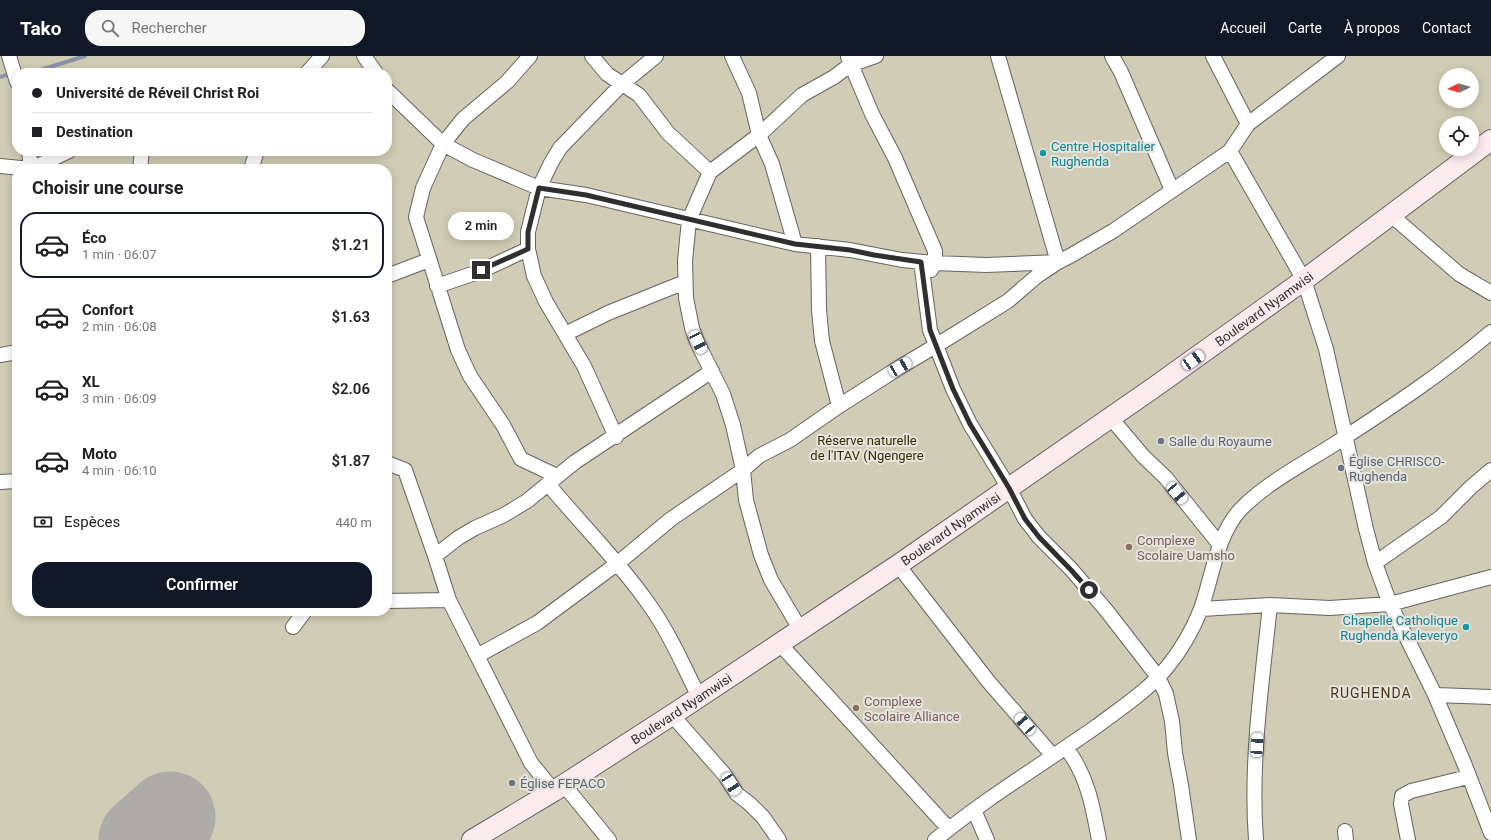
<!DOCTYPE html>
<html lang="fr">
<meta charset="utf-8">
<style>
:root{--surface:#fff;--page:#f6f6f6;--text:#202124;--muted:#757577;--line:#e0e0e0;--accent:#111827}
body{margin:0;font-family:Roboto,sans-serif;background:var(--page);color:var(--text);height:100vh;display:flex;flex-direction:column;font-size:15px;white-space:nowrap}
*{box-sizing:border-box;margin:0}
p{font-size:13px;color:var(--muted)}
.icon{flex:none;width:22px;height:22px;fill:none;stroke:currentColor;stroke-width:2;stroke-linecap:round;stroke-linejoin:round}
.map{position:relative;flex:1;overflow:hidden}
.drawer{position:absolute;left:12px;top:108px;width:380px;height:452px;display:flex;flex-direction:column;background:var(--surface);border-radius:16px;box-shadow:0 2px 10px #0003}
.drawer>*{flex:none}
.banner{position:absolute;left:12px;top:12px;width:380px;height:88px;border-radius:16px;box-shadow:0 2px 10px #0003;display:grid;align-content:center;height:88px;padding:0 20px;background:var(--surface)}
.needle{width:26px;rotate:265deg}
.buttons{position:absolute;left:1439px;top:12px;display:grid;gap:8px}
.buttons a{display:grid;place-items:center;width:40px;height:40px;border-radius:50%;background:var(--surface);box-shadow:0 2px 10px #0003;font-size:20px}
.end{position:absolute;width:18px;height:18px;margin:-9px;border:5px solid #302f2e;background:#fff;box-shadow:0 0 0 2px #fff}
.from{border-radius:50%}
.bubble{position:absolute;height:28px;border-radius:14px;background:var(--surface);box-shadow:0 2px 10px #0003;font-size:13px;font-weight:600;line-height:28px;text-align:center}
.car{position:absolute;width:12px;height:24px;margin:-12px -6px;border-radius:5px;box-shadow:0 0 3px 1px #0007;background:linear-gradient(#fff 24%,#345 0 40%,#fff 0 76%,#345 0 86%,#fff 0)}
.banner b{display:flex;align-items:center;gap:14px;height:38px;font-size:15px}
.banner b+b{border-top:1px solid var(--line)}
.banner i{width:10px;height:10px;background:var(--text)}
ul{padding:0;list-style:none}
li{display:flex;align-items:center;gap:12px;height:66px;margin:0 8px 6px;padding:0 12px;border:2px solid transparent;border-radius:16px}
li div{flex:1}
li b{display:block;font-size:15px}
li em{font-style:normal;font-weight:600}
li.on{border-color:var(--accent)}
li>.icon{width:36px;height:36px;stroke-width:1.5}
h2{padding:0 20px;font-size:18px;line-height:48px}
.pay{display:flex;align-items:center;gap:10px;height:44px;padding:0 20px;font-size:15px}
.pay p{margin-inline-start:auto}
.button{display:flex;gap:8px;margin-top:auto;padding:8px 20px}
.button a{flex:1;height:46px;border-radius:16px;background:var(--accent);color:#fff;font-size:16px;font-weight:600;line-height:46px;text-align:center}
header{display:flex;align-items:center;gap:24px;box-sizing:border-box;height:56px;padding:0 20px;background:var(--accent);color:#fff}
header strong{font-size:19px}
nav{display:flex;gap:22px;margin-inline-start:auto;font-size:14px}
.search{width:280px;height:36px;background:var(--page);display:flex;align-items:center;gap:10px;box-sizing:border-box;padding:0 14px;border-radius:16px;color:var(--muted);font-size:15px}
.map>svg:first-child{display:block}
.green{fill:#d1ccb5;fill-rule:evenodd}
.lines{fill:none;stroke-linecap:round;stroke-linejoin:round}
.stream{stroke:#8994a9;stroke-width:4}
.runway{stroke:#aeaca9;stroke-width:91}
.street-casing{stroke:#64635f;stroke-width:16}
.secondary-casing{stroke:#64635f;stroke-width:22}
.street{stroke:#fff;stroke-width:14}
.secondary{stroke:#fbeaee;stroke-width:20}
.route{stroke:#302f2e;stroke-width:5}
.culture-dot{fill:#0f9aa8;stroke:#e5e4df;stroke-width:1.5}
.worship-dot{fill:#6b7280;stroke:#e5e4df;stroke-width:1.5}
.education-dot{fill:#8d6e63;stroke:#e5e4df;stroke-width:1.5}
.labels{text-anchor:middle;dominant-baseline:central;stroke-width:4;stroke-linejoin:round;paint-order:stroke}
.culture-label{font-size:13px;fill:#0d838f;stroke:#e5e4df;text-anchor:start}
.street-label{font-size:13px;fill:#302f2e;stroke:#e5e4df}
.park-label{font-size:13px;fill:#362b00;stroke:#e5e4df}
.worship-label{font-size:13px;fill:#5b616d;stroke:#e5e4df;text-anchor:start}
.education-label{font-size:13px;fill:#785e54;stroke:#e5e4df;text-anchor:start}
.neighbourhood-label{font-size:14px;letter-spacing:1px;fill:#4c3611;stroke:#e5e4df}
</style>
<header>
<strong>Tako</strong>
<div class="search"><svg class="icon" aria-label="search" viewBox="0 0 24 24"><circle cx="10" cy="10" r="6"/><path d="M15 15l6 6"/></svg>Rechercher</div>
<nav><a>Accueil</a><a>Carte</a><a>À propos</a><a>Contact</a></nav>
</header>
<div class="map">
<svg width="1491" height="784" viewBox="0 0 1491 784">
<rect width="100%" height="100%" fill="#e5e4df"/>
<path class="green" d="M0,0h1491v784h-1491zM17,17h370v78h-370zM1446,19h26v26h-26zM1446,67h26v26h-26zM17,113h370v442h-370z"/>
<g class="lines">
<path class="stream" d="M31,17l54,-17
M0,21l6,-2 7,1"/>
<path class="runway" d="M144,784l26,-23"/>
<defs>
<path id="street" d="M9,0l8,26
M364,0l12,17
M530,0l-23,26 -44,37 -20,25 -20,44 -7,29 42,133 12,26 33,49 18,34 36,17
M592,0l15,18 32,21 29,38 42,39
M732,0l17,37 10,42 13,29 23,80
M998,0l60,206
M1112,0l9,16 51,118
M1213,0l35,68
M848,1l24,57 23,44 40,93v12l-4,7
M307,17l15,-17
M387,34l56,54 30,16 66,28 47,7 209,49 55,6 52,10 33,3 51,2 72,-3
M29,95l2,18 38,-18
M1230,95l74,129 22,69 40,180 9,34 15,41 45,91 29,68 27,70
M0,110l31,3
M140,113l2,-18
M251,113l6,-18
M1391,159l68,59 32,19
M818,190l1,64 3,31 17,65
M921,206l9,68 23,59 17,35 39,64 16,31 14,18 32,32 35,41 52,67 8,17 6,27 3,32 6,32 8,55
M387,220l42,-16
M437,230l44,-15 47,-22
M565,278l43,-21 77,-31
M0,299l17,-3
M1110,361l33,39 23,22 54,67
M616,381l-32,-71 -38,-64 -12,-26 -6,-27v-17l11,-44 12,-25 9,-15 62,-64 34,-28
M387,407l18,7 30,86 14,44 82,163 23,28
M0,426l17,-1
M548,428c33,40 70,76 100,119 21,29 35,62 51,94
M435,500l23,-18 17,-10 29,-13 23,-14 48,-39 137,-91
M1375,507l66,-46 30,-30 20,-17
M898,509l90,116 65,75
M387,545l62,-1
M1201,553l69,-4 60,3 60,-4 101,-27
M293,571l12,-16
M800,573l-29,-49 -10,-25 -15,-55 -3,-30 -10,-45 -10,-31 -26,-52 -5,-14 -6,-30 -1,-37 4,-41 21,-48 49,-37 43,-40 32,-18 16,-12 26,-9
M779,587l170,186
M477,600l60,-33 81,-60 53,-44 72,-49 16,-14 31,-16 49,-34 61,-39 37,-22 71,-44 29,-25 21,-14 12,-6 43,-25 117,-80 18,-27 90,-68
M1435,639l56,2
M672,659l52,59 13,20 13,10 13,13 16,23
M1066,692c21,26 27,59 33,92
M564,729l45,55
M974,754l13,30
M1345,775l1,9
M935,784c51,-42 108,-76 162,-114 24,-18 52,-36 71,-60 13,-16 25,-37 33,-57 11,-31 16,-75 40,-100 24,-25 62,-45 92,-64 54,-35 109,-71 158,-113
M1256,784c-6,-77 6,-158 14,-235
M1408,784l-7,-36 1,-8 9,-5 57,-14"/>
<g id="secondary">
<path id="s1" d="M472,784l82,-49 118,-76 226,-150 258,-179 148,-106 187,-140"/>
</g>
</defs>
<use href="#street" class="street-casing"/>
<use href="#secondary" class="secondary-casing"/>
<use href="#street" class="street"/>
<use href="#secondary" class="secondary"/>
</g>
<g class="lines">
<path class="route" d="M481,214l47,-21v-17l11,-44 47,7 209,49 55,6 24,5 47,7 9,68 23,59 17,35 39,64 16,31 14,18 32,33 18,20"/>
</g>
<g class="culture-dot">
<circle cx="1043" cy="97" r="4"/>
<circle cx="1466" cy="571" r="4"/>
</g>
<g class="worship-dot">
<circle cx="1161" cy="385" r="4"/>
<circle cx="1341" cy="412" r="4"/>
<circle cx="512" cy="727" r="4"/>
</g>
<g class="education-dot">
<circle cx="1129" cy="491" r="4"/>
<circle cx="856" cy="652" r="4"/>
</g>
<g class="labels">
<g class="culture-label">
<text x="1051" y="90">Centre Hospitalier<tspan x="1051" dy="15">Rughenda</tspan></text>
<text x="1458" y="564" text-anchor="end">Chapelle Catholique<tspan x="1458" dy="15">Rughenda Kaleveryo</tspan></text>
</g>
<g class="street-label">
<text stroke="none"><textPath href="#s1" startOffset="954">Boulevard Nyamwisi</textPath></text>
<text stroke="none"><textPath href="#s1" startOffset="571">Boulevard Nyamwisi</textPath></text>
<text stroke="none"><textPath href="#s1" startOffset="247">Boulevard Nyamwisi</textPath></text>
</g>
<g class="park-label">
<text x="867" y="384">Réserve naturelle<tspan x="867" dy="15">de l'ITAV (Ngengere</tspan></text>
</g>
<g class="worship-label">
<text x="1169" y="385">Salle du Royaume</text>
<text x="1349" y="405">Église CHRISCO-<tspan x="1349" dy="15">Rughenda</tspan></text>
<text x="520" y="727">Église FEPACO</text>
</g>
<g class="education-label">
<text x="1137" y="484">Complexe<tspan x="1137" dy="15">Scolaire Uamsho</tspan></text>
<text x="864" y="645">Complexe<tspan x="864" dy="15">Scolaire Alliance</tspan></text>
</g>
<g class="neighbourhood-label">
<text x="1371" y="637">RUGHENDA</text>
</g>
</g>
</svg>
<div class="buttons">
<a><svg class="needle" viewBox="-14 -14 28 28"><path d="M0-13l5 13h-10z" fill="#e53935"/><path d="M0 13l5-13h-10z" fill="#757577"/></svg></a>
<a><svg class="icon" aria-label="locate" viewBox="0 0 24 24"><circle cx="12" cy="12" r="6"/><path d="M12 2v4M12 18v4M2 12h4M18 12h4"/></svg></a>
</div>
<i class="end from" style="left:1089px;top:534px"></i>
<i class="end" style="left:481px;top:214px"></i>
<div class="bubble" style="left:448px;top:156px;width:66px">2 min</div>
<i class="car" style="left:698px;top:286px;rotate:153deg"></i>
<i class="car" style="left:1193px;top:304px;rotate:55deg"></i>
<i class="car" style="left:900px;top:311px;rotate:60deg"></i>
<i class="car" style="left:1177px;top:437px;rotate:140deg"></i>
<i class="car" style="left:1025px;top:668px;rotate:319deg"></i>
<i class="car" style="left:1257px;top:689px;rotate:3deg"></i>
<i class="car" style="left:731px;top:728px;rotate:147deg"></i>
<div class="banner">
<b><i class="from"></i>Université de Réveil Christ Roi</b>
<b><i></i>Destination</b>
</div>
<section class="drawer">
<h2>Choisir une course</h2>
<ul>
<li class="on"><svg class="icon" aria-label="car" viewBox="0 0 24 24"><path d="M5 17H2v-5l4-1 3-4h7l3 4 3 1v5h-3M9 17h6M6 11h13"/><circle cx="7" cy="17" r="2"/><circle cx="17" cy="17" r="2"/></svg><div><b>Éco</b><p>1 min · 06:07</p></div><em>$1.21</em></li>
<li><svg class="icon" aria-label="car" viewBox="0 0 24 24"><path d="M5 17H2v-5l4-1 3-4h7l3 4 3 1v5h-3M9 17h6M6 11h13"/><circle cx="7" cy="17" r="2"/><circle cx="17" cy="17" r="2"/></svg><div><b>Confort</b><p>2 min · 06:08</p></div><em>$1.63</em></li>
<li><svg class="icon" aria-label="car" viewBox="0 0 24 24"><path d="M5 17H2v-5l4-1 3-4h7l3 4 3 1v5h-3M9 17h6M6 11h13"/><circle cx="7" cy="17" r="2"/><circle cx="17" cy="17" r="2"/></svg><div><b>XL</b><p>3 min · 06:09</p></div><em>$2.06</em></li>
<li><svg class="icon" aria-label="car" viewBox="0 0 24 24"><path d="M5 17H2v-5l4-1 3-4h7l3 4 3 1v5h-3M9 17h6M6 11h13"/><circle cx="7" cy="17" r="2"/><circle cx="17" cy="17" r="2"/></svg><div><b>Moto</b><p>4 min · 06:10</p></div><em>$1.87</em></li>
</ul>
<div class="pay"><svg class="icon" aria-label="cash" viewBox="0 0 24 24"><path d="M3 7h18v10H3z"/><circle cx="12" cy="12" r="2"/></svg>Espèces<p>440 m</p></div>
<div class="button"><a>Confirmer</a></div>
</section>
</div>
